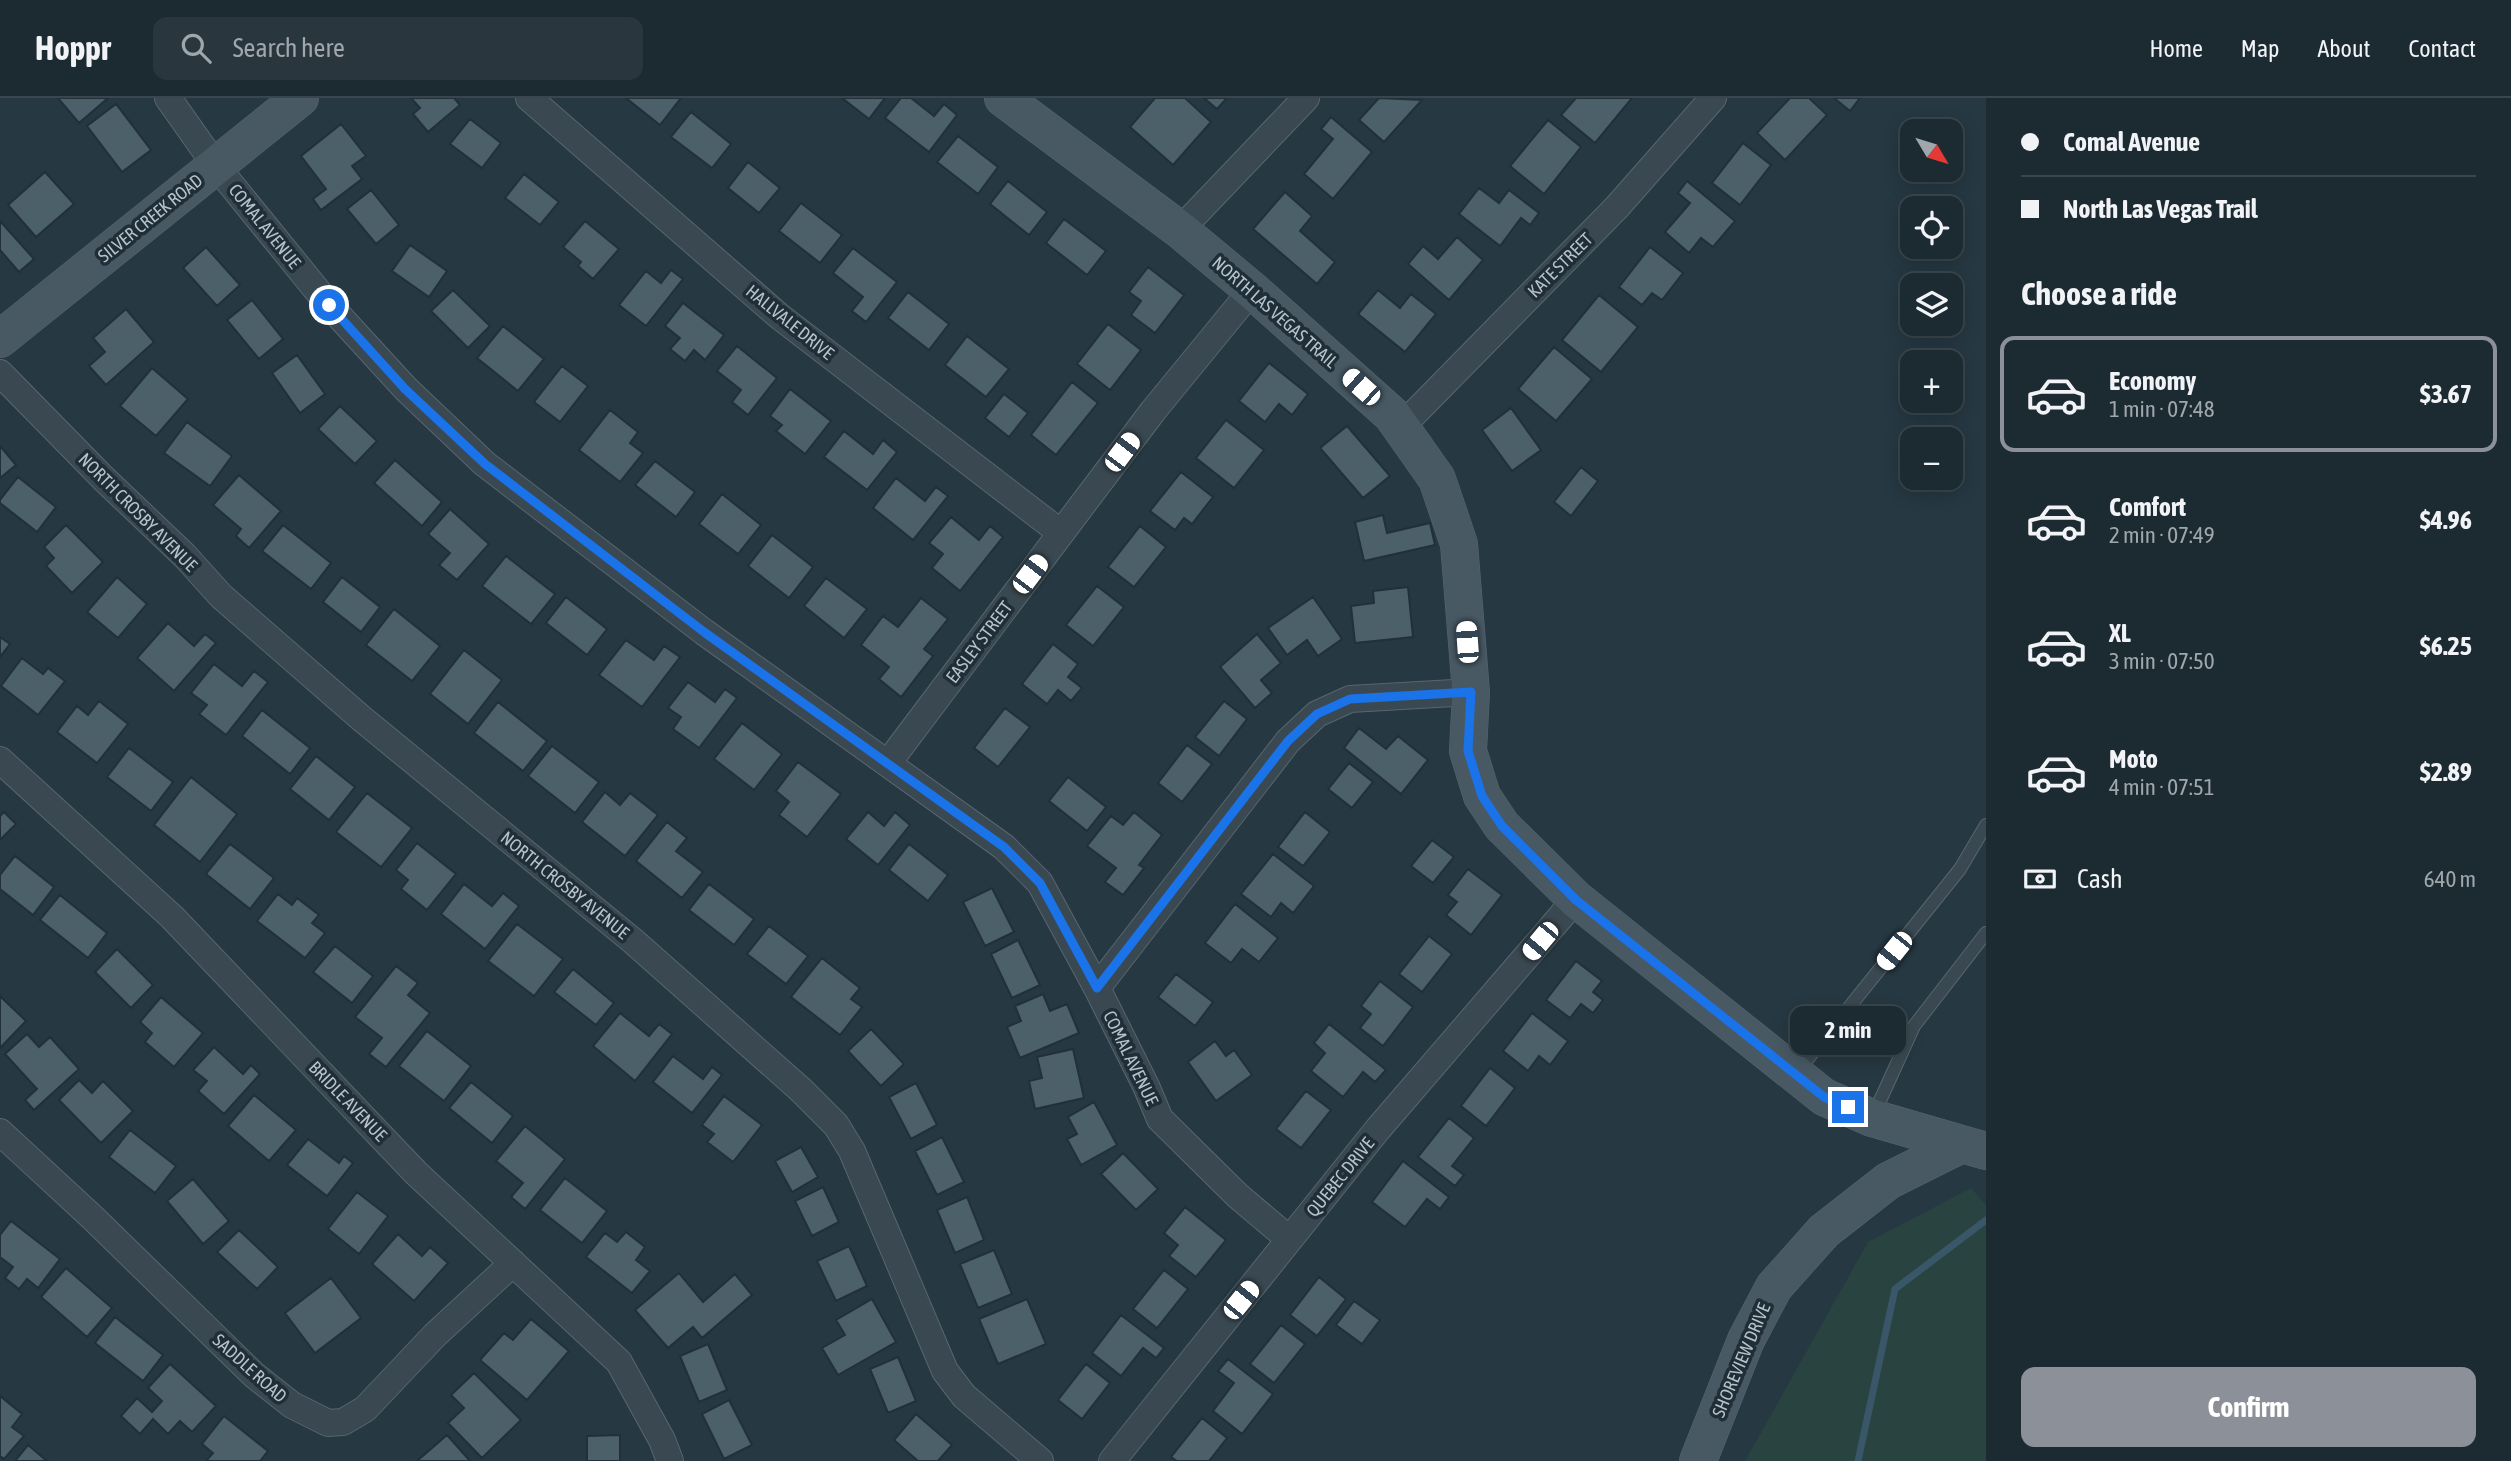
<!DOCTYPE html>
<meta charset="utf-8">
<style>
:root{--surface:#1c2a32;--page:#29363e;--text:#f1f3f6;--muted:#a0a7ac;--line:#3a464d;--accent:#8c9099}
body{margin:0;font-family:"Asap Condensed",sans-serif;background:var(--page);color:var(--text);height:100vh;display:flex;flex-direction:column;font-size:26px;white-space:nowrap}
*{box-sizing:border-box;margin:0}
p{font-size:23px;color:var(--muted)}
.icon{flex:none;width:38px;height:38px;fill:none;stroke:currentColor;stroke-width:2;stroke-linecap:round;stroke-linejoin:round}
.map{position:relative;flex:1;overflow:hidden}
.details{display:flex;flex-direction:column;background:var(--surface);width:525px}
.details>*{flex:none}
.hud{display:grid;align-content:center;height:154px;padding:0 35px;background:var(--surface)}
.needle{width:46px;rotate:128deg}
.fabs{position:absolute;left:1900px;top:21px;display:grid;gap:14px}
.fabs a{display:grid;place-items:center;width:63px;height:63px;border-radius:14px;background:var(--surface);box-shadow:0 4px 18px #0003,0 0 0 2px var(--line);font-size:35px}
.end{position:absolute;width:32px;height:32px;margin:-16px;border:9px solid #1a73e8;background:#fff;box-shadow:0 0 0 4px #fff}
.from{border-radius:50%}
.bubble{position:absolute;height:49px;border-radius:14px;background:var(--surface);box-shadow:0 4px 18px #0003,0 0 0 2px var(--line);font-size:23px;font-weight:700;line-height:49px;text-align:center}
.car{position:absolute;width:21px;height:42px;margin:-21px -10px;border-radius:9px;box-shadow:0 0 5px 2px #0007;background:linear-gradient(#fff 24%,#345 0 40%,#fff 0 76%,#345 0 86%,#fff 0)}
.hud b{display:flex;align-items:center;gap:24px;height:66px;font-size:26px}
.hud b+b{border-top:2px solid var(--line)}
.hud i{width:18px;height:18px;background:var(--text)}
ul{padding:0;list-style:none}
li{display:flex;align-items:center;gap:21px;height:116px;margin:0 14px 10px;padding:0 21px;border:4px solid transparent;border-radius:14px}
li div{flex:1}
li b{display:block;font-size:26px}
li em{font-style:normal;font-weight:700}
li.on{border-color:var(--accent)}
li>.icon{width:63px;height:63px;stroke-width:1.5}
h2{padding:0 35px;font-size:32px;line-height:84px}
.pay{display:flex;align-items:center;gap:18px;height:77px;padding:0 35px;font-size:26px}
.pay p{margin-inline-start:auto}
.cta{display:flex;gap:14px;margin-top:auto;padding:14px 35px}
.cta a{flex:1;height:80px;border-radius:14px;background:var(--accent);color:#fff;font-size:28px;font-weight:700;line-height:80px;text-align:center}
header{display:flex;align-items:center;gap:42px;box-sizing:border-box;height:98px;padding:0 35px;background:var(--surface);border-bottom:2px solid var(--line)}
header strong{font-size:33px}
nav{display:flex;gap:38px;margin-inline-start:auto;font-size:24px}
.search{width:490px;height:63px;background:var(--page);display:flex;align-items:center;gap:18px;box-sizing:border-box;padding:0 24px;border-radius:14px;color:var(--muted);font-size:26px}
main{display:flex;flex:1;min-height:0}
.map>svg:first-child{display:block}
.green{fill:#284340}
.lines{fill:none;stroke-linecap:round;stroke-linejoin:round}
.stream{stroke:#395769;stroke-width:7}
.building{fill:#4c606a;stroke:#213039;stroke-width:2}
.lane-casing{stroke:#58666f;stroke-width:14}
.street-casing{stroke:#58666f;stroke-width:28}
.secondary-casing{stroke:#58666f;stroke-width:38}
.lane{stroke:#3a4951;stroke-width:12}
.street{stroke:#3a4951;stroke-width:26}
.secondary{stroke:#485964;stroke-width:37}
.route{stroke:#1a73e8;stroke-width:9}
.labels{text-anchor:middle;dominant-baseline:central;stroke-width:7;stroke-linejoin:round;paint-order:stroke}
.street-label{font-size:18px;fill:#b7c3cb;stroke:#1f2e37}
</style>
<header>
<strong>Hoppr</strong>
<div class="search"><svg class="icon" aria-label="search" viewBox="0 0 24 24"><circle cx="10" cy="10" r="6"/><path d="M15 15l6 6"/></svg>Search here</div>
<nav><a>Home</a><a>Map</a><a>About</a><a>Contact</a></nav>
</header>
<main>
<div class="map">
<svg width="1986" height="1363" viewBox="0 0 1986 1363">
<rect width="100%" height="100%" fill="#263842"/>
<path class="green" d="M1971,1090l15,17v256h-241l123,-219z"/>
<g class="lines">
<path class="stream" d="M1858,1363l37,-172 91,-69"/>
</g>
<path class="building" d="M58,0h50l-29,25z
M411,0h43l6,7 -32,27 -15,-18 7,-6z
M626,0h55l-21,27z
M842,0h43l-16,21z
M901,0h10l23,18 10,-12 13,11 -28,37 -44,-34z
M1155,0h30l26,24 -38,43 -43,-38z
M1204,0h23l-10,11z
M1379,0l43,2 -38,42 -25,-22z
M1576,0h56l-37,45 -34,-28z
M1790,0h19l18,17 -42,45 -28,-27z
M1834,0h26l-10,13z
M116,6l35,46 -29,22 -35,-46z
M691,14l40,32 -19,24 -41,-31z
M1331,19l41,35 -39,47 -29,-25 29,-35 -12,-10z
M470,21l31,24 -19,25 -32,-24z
M1548,22l33,27 -37,47 -34,-28z
M341,26l25,32 -14,10 10,13 -41,31 -8,-11 13,-10 -25,-33z
M958,38l40,31 -20,27 -41,-32z
M1743,45l28,22 -31,40 -28,-22z
M748,64l32,26 -21,25 -31,-25z
M45,74l29,32 -38,33 -28,-32z
M524,76l35,28 -19,23 -35,-27z
M1008,83l39,31 -18,23 -39,-31z
M1687,83l48,40 -22,26 -12,-9 -12,15 -24,-21 25,-29 -12,-10z
M1479,90l20,15 10,-13 30,23 -9,12 -9,-7 -21,28 -41,-32z
M371,92l28,35 -23,19 -29,-35z
M1285,94l27,24 -12,15 35,31 -18,22 -64,-55z
M801,105l41,32 -22,28 -41,-32z
M1064,121l42,32 -19,24 -41,-32z
M0,123l34,38 -15,13 -19,-22z
M585,123l34,28 -26,30 -15,-13 3,-4 -18,-15z
M1457,139l26,23 -34,40 -41,-36 15,-18 15,13z
M410,147l37,26 -18,26 -37,-26z
M206,149l34,38 -23,21 -34,-38z
M1650,149l33,26 -21,27 -10,-7 -10,12 -23,-18z
M853,150l44,34 -31,40 -14,-11 11,-14 -30,-24z
M1148,169l36,28 -29,38 -24,-18 10,-14 -12,-9z
M671,172l12,9 -37,47 -27,-21 27,-34 15,12z
M453,192l37,36 -22,22 -37,-37z
M1378,192l22,18 11,-14 25,20 -31,38 -47,-38z
M908,194l41,32 -20,26 -41,-32z
M1599,197l39,32 -37,45 -39,-32z
M252,202l31,39 -24,20 -32,-39z
M683,205l41,32 -19,25 -11,-10 -9,11 -15,-12 10,-11 -15,-12z
M126,211l28,33 -48,43 -17,-19 16,-14 -12,-14z
M1108,226l33,26 -31,40 -33,-26z
M503,228l41,33 -26,32 -41,-33z
M967,238l42,33 -23,28 -41,-32z
M737,248l40,32 -29,37 -16,-13 9,-12 -24,-19z
M1554,249l38,32 -36,42 -38,-32z
M297,257l28,39 -25,19 -28,-40z
M1269,265l39,31 -16,21 -13,-11 -14,18 -26,-21z
M562,268l26,20 -28,36 -26,-20z
M152,270l36,31 -32,37 -36,-30z
M1072,284l26,21 -42,52 -25,-20z
M790,291l41,32 -26,33 -29,-23 6,-6 -12,-9z
M1004,296l24,19 -19,24 -24,-19z
M340,308l37,35 -22,23 -37,-35z
M1511,310l30,42 -29,21 -30,-41z
M610,312l28,22 -8,11 13,10 -23,29 -41,-32z
M1226,322l38,30 -30,38 -38,-30z
M187,324l45,34 -22,30 -46,-33z
M1347,328l43,50 -27,22 -43,-50z
M844,333l29,23 10,-14 14,12 -30,38 -43,-33z
M0,348l16,19 -16,13z
M395,362l47,42 -20,24 -48,-43z
M655,363l40,31 -19,25 -41,-32z
M1581,369l17,14 -27,35 -17,-14z
M1181,374l32,25 -21,27 -8,-6 -9,12 -25,-19z
M239,377l42,36 -32,37 -13,-12 5,-7 -28,-24z
M18,379l38,30 -19,25 -37,-29v-3z
M896,380l29,23 11,-14 12,9 -35,44 -40,-32z
M722,396l39,31 -23,29 -39,-30z
M450,411l39,35 -32,36 -18,-15 11,-12 -22,-19z
M1383,417l4,18 43,-10 5,22 -71,16 -9,-39z
M951,419l28,23 11,-14 13,11 -43,54 -28,-23 11,-14 -14,-11z
M66,427l37,37 -31,31 -26,-27 8,-8 -10,-11z
M283,427l48,38 -20,26 -49,-38z
M1140,428l26,21 -32,40 -26,-20z
M772,437l41,32 -24,31 -41,-32z
M506,458l49,38 -24,30 -49,-38z
M117,479l30,27 -29,34 -31,-26z
M342,479l38,30 -19,25 -38,-30z
M826,480l41,31 -23,29 -40,-32z
M1097,488l27,21 -31,39 -27,-21z
M1408,489l5,50 -58,6 -4,-37 23,-3 -1,-12z
M566,499l41,32 -20,26 -41,-32z
M1313,499l29,42 -24,17 -11,-16 -20,15 -19,-27z
M921,500l27,21 -24,30 9,7 -32,41 -22,-18 10,-12 -28,-22 22,-29 15,11z
M394,511l46,37 -28,35 -46,-36z
M168,525l26,23 11,-12 11,9 -42,48 -37,-33z
M1257,536l24,29 -20,17 11,13 -17,15 -35,-41z
M0,539l10,7 -10,13z
M626,542l28,20 10,-14 16,11 -38,50 -43,-32z
M1053,546l25,20 -10,13 14,11 -11,13 -13,-11 -11,14 -25,-20z
M464,552l38,30 -34,44 -38,-30z
M22,560l21,16 5,-6 17,13 -27,34 -37,-29z
M214,566l28,22 12,-15 14,11 -42,53 -27,-21 8,-9 -16,-12z
M688,584l27,20 10,-13 12,9 -38,50 -26,-19 8,-12 -13,-9z
M99,603l29,23 -31,39 -40,-31 20,-26 11,9z
M1224,603l23,18 -28,37 -24,-19z
M498,604l49,39 -24,30 -49,-38z
M1005,610l25,19 -32,40 -24,-19z
M262,612l48,38 -20,26 -48,-38z
M742,625l40,31 -28,36 -40,-31z
M1359,630l27,21 12,-13 30,24 -27,34 -57,-46z
M1187,647l25,19 -30,38 -24,-19z
M552,648l47,36 -24,31 -47,-37z
M129,650l44,34 -22,29 -44,-34z
M316,658l39,31 -26,33 -39,-31z
M798,664l43,32 -34,43 -28,-22 10,-13 -13,-11z
M1349,665l24,19 -21,26 -24,-19z
M191,679l46,37 -37,48 -46,-37z
M1068,679l38,30 -19,24 -38,-30z
M605,694l15,13 10,-12 28,22 -33,41 -43,-34z
M367,695l45,35 -31,39 -45,-35z
M4,714l12,12 -16,16v-24z
M868,714l16,14 11,-14 15,13 -32,40 -32,-26z
M1134,714l28,23 -23,30 5,3 -21,27 -18,-13 11,-14 -29,-22 24,-30 12,9z
M1305,714l25,20 -27,34 -25,-19z
M667,724l20,16 -11,13 27,21 -21,26 -46,-37z
M1432,742l22,17 -21,26 -22,-17z
M417,745l39,31 -29,36 -26,-21 7,-9 -12,-10z
M230,746l44,34 -24,31 -44,-35z
M909,746l39,31 -20,26 -39,-31z
M1273,756l41,32 -21,27 -12,-10 -10,14 -30,-23z
M15,758l39,31 -21,28 -33,-26v-14z
M1468,771l34,26 -31,40 -25,-20 11,-13 -9,-7z
M464,786l28,22 11,-13 16,13 -34,43 -44,-35z
M709,786l45,35 -20,26 -45,-35z
M992,790l22,44 -29,14 -22,-44z
M278,796l14,11 5,-7 22,17 -7,8 13,10 -20,25 -48,-37z
M60,797l47,38 -19,25 -48,-38z
M1235,806l43,34 -19,24 -17,-13 -11,14 -26,-20z
M517,826l46,35 -29,37 -46,-35z
M769,828l39,30 -22,28 -39,-30z
M1429,838l23,18 -30,38 -23,-18z
M1018,842l22,45 -28,13 -21,-44z
M335,848l38,30 -21,27 -39,-31z
M117,851l36,36 -22,23 -36,-36z
M822,860l38,30 -9,11 11,8 -22,28 -49,-38z
M1576,863l26,20 -9,11 10,8 -10,13 -12,-9 -11,14 -24,-18z
M396,868l22,17 -10,12 22,18 -44,54 -17,-13 13,-16 -27,-21z
M573,871l41,34 -18,22 -42,-33z
M1176,876l37,28 -18,24 -37,-29z
M1380,883l33,26 -30,39 -23,-18 11,-14 -10,-8z
M1043,896l7,17 17,-7 12,29 -59,25 -13,-31 14,-6 -6,-15z
M0,898l26,25 -26,27z
M161,899l42,36 -29,34 -29,-25 7,-9 -12,-11z
M620,915l29,23 10,-12 13,10 -37,47 -42,-35z
M1532,915l36,28 -18,24 -11,-9 -11,15 -25,-20z
M1329,926l57,46 -11,12 -12,-10 -20,25 -32,-26 14,-18 -11,-10z
M871,931l33,35 -23,22 -33,-35z
M427,933l44,35 -27,35 -45,-35z
M27,936l12,13 11,-10 29,32 -45,41 -9,-10 12,-11 -32,-35z
M1215,943l11,15 8,-6 18,25 -36,26 -28,-39z
M214,949l29,27 8,-9 9,9 -36,40 -26,-23 9,-10 -14,-11z
M1073,951l11,49 -49,11 -6,-28 13,-3 -5,-21z
M673,958l30,23 9,-12 10,8 -30,38 -39,-31z
M1490,970l25,20 -29,38 -25,-20z
M79,982l13,13 11,-12 30,30 -32,32 -42,-43z
M471,984l42,34 -21,27 -43,-35z
M916,985l21,42 -26,14 -22,-42z
M1306,993l25,19 -30,38 -25,-19z
M254,997l42,35 -27,31 -41,-35z
M724,998l38,29 -29,37 -26,-20 7,-8 -12,-9z
M1094,1004l23,43 -36,20 -14,-26 10,-5 -9,-17z
M1449,1020l25,20 -22,28 12,9 -9,11 -37,-29z
M525,1028l40,33 -40,50 -14,-12 12,-14 -27,-22z
M130,1032l46,36 -21,27 -46,-36z
M942,1039l22,45 -27,13 -22,-44z
M308,1041l31,24 5,-7 9,7 -26,33 -40,-31z
M801,1049l17,30 -26,15 -17,-31z
M1123,1055l35,36 -22,21 -35,-36z
M1403,1063l46,36 -9,12 -13,-10 -22,28 -33,-25z
M565,1080l42,33 -25,32 -42,-33z
M193,1081l36,42 -26,23 -36,-43z
M823,1089l16,35 -27,14 -17,-35z
M357,1094l31,24 -29,38 -31,-25z
M967,1099l17,43 -29,13 -18,-43z
M1185,1109l41,33 -30,37 -27,-21 9,-11 -14,-12z
M11,1123l49,38 -22,29 -11,-9 -8,10 -14,-11 8,-11 -13,-10v-22z
M239,1132l39,37 -21,22 -40,-37z
M626,1134l19,15 -9,13 14,11 -18,22 -46,-36 19,-24 12,9z
M398,1136l24,22 8,-9 18,16 -34,38 -42,-37z
M849,1148l18,40 -31,15 -19,-40z
M994,1152l18,44 -34,14 -18,-44z
M66,1170l46,40 -25,29 -46,-40z
M1164,1172l24,19 -31,39 -24,-19z
M679,1175l24,29 32,-28 17,21 -50,43 -9,-11 -25,21 -33,-38z
M1319,1179l27,22 -29,37 -27,-21z
M331,1180l30,40 -46,35 -30,-40z
M872,1201l24,43 -58,33 -16,-27 23,-13 -9,-15z
M1027,1201l19,45 -48,20 -19,-45z
M1354,1203l26,19 -18,24 -26,-19z
M1121,1217l43,33 -8,10 -13,-10 -22,28 -29,-23z
M115,1219l48,38 -20,26 -48,-38z
M531,1221l38,32 -42,49 -47,-40 24,-27 9,7z
M1281,1227l24,19 -31,39 -24,-19z
M708,1246l19,46 -28,12 -19,-46z
M898,1259l18,44 -28,12 -18,-44z
M1228,1261l45,35 -31,40 -29,-23 21,-28 -16,-12z
M170,1266l46,42 -24,26 -12,-11 -12,13 -15,-15 -13,15 -19,-18 16,-18 15,14 10,-11 -14,-13z
M1086,1266l24,19 -28,36 -24,-19z
M474,1275l47,47 -39,38 -34,-35 16,-15 -13,-13z
M0,1298l22,18 -10,13 12,9 -20,23 -4,-3z
M729,1302l23,45 -28,14 -22,-45z
M916,1316l36,31 -14,16h-20l-24,-21z
M224,1318l44,35 -8,10h-54l7,-8 -11,-9z
M1202,1320l25,20 -18,23h-32l-6,-4z
M447,1337l23,26h-53z
M620,1337v26h-33v-25z
M28,1347l19,16h-32z"/>
<g class="lines">
<defs>
<path id="lane" d="M1798,973l162,-202 26,-44
M1873,1018l41,-90 72,-93"/>
<path id="street" d="M168,0l48,68 113,139 77,84 79,75 219,168 300,215 36,36 57,105 49,98 14,33 78,77 51,43
M529,0l250,218 282,217
M1180,132l126,-132
M0,275l104,106 81,77 36,40 140,122 272,223 168,149 35,35 16,26 93,220 19,25 76,65
M1401,329l216,-220 96,-109
M0,662l172,157 244,256 203,189 43,78 8,21
M888,665l265,-352 99,-121
M1097,890l191,-247 29,-27 33,-15 121,-7
M0,1034l92,85 162,158 38,30 36,18 15,-1 22,-13 70,-74 78,-72
M1112,1363l266,-332 198,-230"/>
<path id="secondary" d="M1003,0l177,132 72,60 140,125 45,64 22,65 12,148 -3,59 14,45 20,30 74,73 248,198 48,21 114,33
M0,241l300,-241
M1698,1363l48,-121 28,-53 50,-56 64,-50 74,-37"/>
</defs>
<use href="#lane" class="lane-casing"/>
<use href="#street" class="street-casing"/>
<use href="#secondary" class="secondary-casing"/>
<use href="#lane" class="lane"/>
<use href="#street" class="street"/>
<use href="#secondary" class="secondary"/>
</g>
<g class="lines">
<path class="route" d="M329,207l76,84 80,75 219,168 300,215 36,36 57,105 191,-247 29,-27 33,-15 121,-7 -3,59 14,45 20,30 74,74 248,197 24,10"/>
</g>
<g class="labels">
<g class="street-label">
<text transform="translate(150 120) rotate(-39)">SILVER CREEK ROAD</text>
<text transform="translate(265 128) rotate(51)">COMAL AVENUE</text>
<text transform="translate(1560 167) rotate(-45)">KATE STREET</text>
<text transform="translate(1275 214) rotate(41)">NORTH LAS VEGAS TRAIL</text>
<text transform="translate(790 224) rotate(39)">HALLVALE DRIVE</text>
<text transform="translate(138 414) rotate(45)">NORTH CROSBY AVENUE</text>
<text transform="translate(979 544) rotate(-53)">EASLEY STREET</text>
<text transform="translate(565 787) rotate(39)">NORTH CROSBY AVENUE</text>
<text transform="translate(1131 960) rotate(64)">COMAL AVENUE</text>
<text transform="translate(348 1003) rotate(46)">BRIDLE AVENUE</text>
<text transform="translate(1340 1079) rotate(-51)">QUEBEC DRIVE</text>
<text transform="translate(1741 1262) rotate(-67)">SHOREVIEW DRIVE</text>
<text transform="translate(250 1270) rotate(42)">SADDLE ROAD</text>
</g>
</g>
</svg>
<div class="fabs">
<a><svg class="needle" viewBox="-14 -14 28 28"><path d="M0-13l5 13h-10z" fill="#e53935"/><path d="M0 13l5-13h-10z" fill="#a0a7ac"/></svg></a>
<a><svg class="icon" aria-label="locate" viewBox="0 0 24 24"><circle cx="12" cy="12" r="6"/><path d="M12 2v4M12 18v4M2 12h4M18 12h4"/></svg></a>
<a><svg class="icon" aria-label="layers" viewBox="0 0 24 24"><path d="M12 4l9 5-9 5-9-5zM3 14l9 5 9-5"/></svg></a>
<a>+</a>
<a>−</a>
</div>
<i class="end from" style="left:329px;top:207px"></i>
<i class="end" style="left:1848px;top:1009px"></i>
<div class="bubble" style="left:1790px;top:908px;width:116px">2 min</div>
<i class="car" style="left:1361px;top:289px;rotate:312deg"></i>
<i class="car" style="left:1122px;top:354px;rotate:37deg"></i>
<i class="car" style="left:1030px;top:476px;rotate:37deg"></i>
<i class="car" style="left:1467px;top:544px;rotate:356deg"></i>
<i class="car" style="left:1540px;top:843px;rotate:220deg"></i>
<i class="car" style="left:1894px;top:853px;rotate:219deg"></i>
<i class="car" style="left:1241px;top:1202px;rotate:39deg"></i>
</div>
<section class="details">
<div class="hud">
<b><i class="from"></i>Comal Avenue</b>
<b><i></i>North Las Vegas Trail</b>
</div>
<h2>Choose a ride</h2>
<ul>
<li class="on"><svg class="icon" aria-label="car" viewBox="0 0 24 24"><path d="M5 17H2v-5l4-1 3-4h7l3 4 3 1v5h-3M9 17h6M6 11h13"/><circle cx="7" cy="17" r="2"/><circle cx="17" cy="17" r="2"/></svg><div><b>Economy</b><p>1 min · 07:48</p></div><em>$3.67</em></li>
<li><svg class="icon" aria-label="car" viewBox="0 0 24 24"><path d="M5 17H2v-5l4-1 3-4h7l3 4 3 1v5h-3M9 17h6M6 11h13"/><circle cx="7" cy="17" r="2"/><circle cx="17" cy="17" r="2"/></svg><div><b>Comfort</b><p>2 min · 07:49</p></div><em>$4.96</em></li>
<li><svg class="icon" aria-label="car" viewBox="0 0 24 24"><path d="M5 17H2v-5l4-1 3-4h7l3 4 3 1v5h-3M9 17h6M6 11h13"/><circle cx="7" cy="17" r="2"/><circle cx="17" cy="17" r="2"/></svg><div><b>XL</b><p>3 min · 07:50</p></div><em>$6.25</em></li>
<li><svg class="icon" aria-label="car" viewBox="0 0 24 24"><path d="M5 17H2v-5l4-1 3-4h7l3 4 3 1v5h-3M9 17h6M6 11h13"/><circle cx="7" cy="17" r="2"/><circle cx="17" cy="17" r="2"/></svg><div><b>Moto</b><p>4 min · 07:51</p></div><em>$2.89</em></li>
</ul>
<div class="pay"><svg class="icon" aria-label="cash" viewBox="0 0 24 24"><path d="M3 7h18v10H3z"/><circle cx="12" cy="12" r="2"/></svg>Cash<p>640 m</p></div>
<div class="cta"><a>Confirm</a></div>
</section>
</main>
